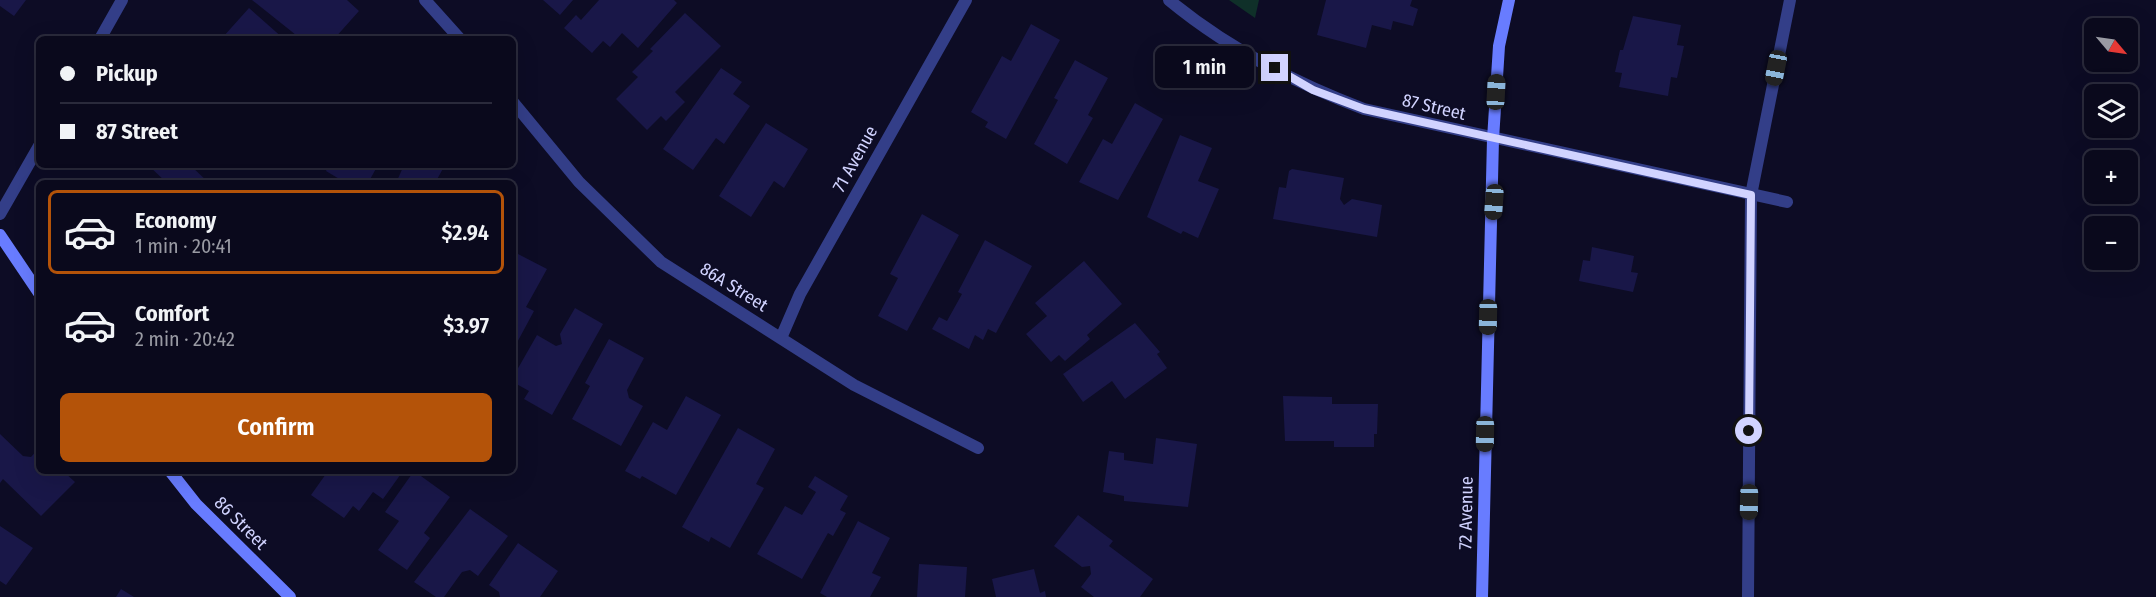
<!DOCTYPE html>
<meta charset="utf-8">
<style>
:root{--surface:#0a091c;--page:#181729;--text:#f1f3f6;--muted:#999aa3;--line:#2a2a3b;--accent:#b45309}
body{margin:0;font-family:"Fira Sans Condensed",sans-serif;background:var(--page);color:var(--text);height:100vh;display:flex;flex-direction:column;font-size:22px;white-space:nowrap}
*{box-sizing:border-box;margin:0}
p{font-size:20px;color:var(--muted)}
.icon{flex:none;width:33px;height:33px;fill:none;stroke:currentColor;stroke-width:2;stroke-linecap:round;stroke-linejoin:round}
.map{position:relative;flex:1;overflow:hidden}
.side{position:absolute;left:36px;top:180px;width:480px;height:294px;display:flex;flex-direction:column;background:var(--surface);border-radius:9px;box-shadow:0 6px 24px #0002,0 0 0 2px var(--line)}
.side>*{flex:none}
.guide{position:absolute;left:36px;top:36px;width:480px;height:132px;border-radius:9px;box-shadow:0 6px 24px #0002,0 0 0 2px var(--line);display:grid;align-content:center;height:132px;padding:0 24px;background:var(--surface)}
.needle{width:39px;rotate:119deg}
.controls{position:absolute;left:2084px;top:18px;display:grid;gap:12px}
.controls a{display:grid;place-items:center;width:54px;height:54px;border-radius:9px;background:var(--surface);box-shadow:0 6px 24px #0002,0 0 0 2px var(--line);font-size:30px}
.end{position:absolute;width:27px;height:27px;margin:-14px;border:8px solid #d1d3ff;background:#111;box-shadow:0 0 0 3px #111}
.from{border-radius:50%}
.bubble{position:absolute;height:42px;border-radius:9px;background:var(--surface);box-shadow:0 6px 24px #0002,0 0 0 2px var(--line);font-size:20px;font-weight:600;line-height:42px;text-align:center}
.car{position:absolute;width:18px;height:36px;margin:-18px -9px;border-radius:8px;box-shadow:0 0 4px 2px #0007;background:linear-gradient(#222 24%,#8ab4d8 0 40%,#222 0 76%,#8ab4d8 0 86%,#222 0)}
.guide b{display:flex;align-items:center;gap:21px;height:57px;font-size:22px}
.guide b+b{border-top:2px solid var(--line)}
.guide i{width:15px;height:15px;background:var(--text)}
ul{padding:10px 0 0;list-style:none}
li{display:flex;align-items:center;gap:18px;height:84px;margin:0 12px 9px;padding:0 12px;border:3px solid transparent;border-radius:9px}
li div{flex:1}
li b{display:block;font-size:22px}
li em{font-style:normal;font-weight:600}
li.on{border-color:var(--accent)}
li>.icon{width:54px;height:54px;stroke-width:1.5}
.action{display:flex;gap:12px;margin-top:auto;padding:12px 24px}
.action a{flex:1;height:69px;border-radius:9px;background:var(--accent);color:#fff;font-size:24px;font-weight:600;line-height:69px;text-align:center}
.map>svg:first-child{display:block}
.green{fill:#0f3029}
.building{fill:#191748}
.lines{fill:none;stroke-linecap:round;stroke-linejoin:round}
.lane{stroke:#333e88;stroke-width:12}
.street{stroke:#333e88;stroke-width:12}
.secondary{stroke:#687cff;stroke-width:12}
.route{stroke:#d1d3ff;stroke-width:8}
.labels{text-anchor:middle;dominant-baseline:central;stroke-width:4.5;stroke-linejoin:round;paint-order:stroke}
.street-label{font-size:18px;fill:#d1d3ff;stroke:#0d0c25}
</style>
<div class="map">
<svg width="2156" height="597" viewBox="0 0 2156 597">
<rect width="100%" height="100%" fill="#0d0c25"/>
<path class="green" d="M1229,0h30l-4,18z"/>
<path class="building" d="M0,0h26l-12,16 -14,-10z
M252,0h95l12,11 -25,28h-33z
M543,0h30l-13,15z
M599,0h75l3,3 -39,45 -16,-15 -12,14 -7,-6 -11,12 -28,-25 12,-13 5,5z
M1326,0h86l-2,6 8,3 -5,17 -20,-5 -2,9 -19,-5 -6,23 -49,-13z
M249,8l35,31 -61,-2z
M685,13l36,33 -46,46 10,10 -19,19 -5,-5 -14,14 -31,-31 22,-22 -6,-5 21,-21 -3,-2z
M1633,16l48,9 -4,20 7,1 -7,32 -6,-1 -3,19 -49,-9 3,-14 -7,-1 5,-22h3z
M1031,24l29,16 -54,99 -21,-12 3,-5 -17,-10 31,-56 9,5z
M1075,60l33,18 -20,37 5,3 -26,46 -33,-20 24,-44 -4,-2z
M721,68l21,14 -9,12 17,12 -26,38 -8,-6 -23,32 -30,-21z
M1135,103l28,16 -45,81 -39,-18 24,-43 9,5z
M766,123l42,26 -24,39 -10,-7 -23,36 -32,-21z
M1180,135l32,13 -14,33 21,8 -21,49 -15,-7 -2,3 -34,-17z
M148,165h42l19,18h-42z
M329,165h49l-10,18h-22l-20,-12z
M404,165h41l-10,18h-39z
M1292,169l52,9 -4,21 4,6 8,-6 30,6 -5,32 -104,-18 6,-32 7,1 3,-17z
M922,214l37,21 -52,96 -29,-15 20,-38 -8,-4z
M985,240l47,26 -36,67 -8,-4 -5,11 -8,-5 -6,14 -37,-20 7,-12 8,4 15,-27 -4,-2z
M1592,247l42,9 -3,16 7,1 -5,19 -54,-11 4,-21 7,1z
M518,254l29,15 -21,38 8,4 -21,39v-87z
M1084,261l38,43 -35,31 3,4 -25,22 -6,-6 -8,7 -25,-28 21,-18 -12,-13z
M575,308l28,16 -51,91 -28,-16 5,-8 -16,-9v-5l24,-42 19,11 6,-2 -2,-10z
M1135,323l25,29 -3,2 10,14 -42,31 -13,-18 -29,21 -20,-28z
M609,339l35,19 -17,32 2,8 14,8 -22,40 -49,-27 18,-33 -5,-3z
M686,396l35,19 -45,80 -34,-19 -2,3 -15,-8 28,-49 14,8z
M1283,396l49,1v7h46l-1,30h-3v13h-40v-6h-49z
M738,428l37,21 -19,35 8,4 -34,60 -19,-11 -2,5 -27,-15z
M0,434l23,22 8,1 8,-9v23h24l12,11 -34,34 -38,-37 -3,4z
M1156,438l41,6 -9,63 -64,-6v-5l-21,-4 6,-41 15,2v7l29,4z
M328,471h75l-20,28 -10,-7 -14,19 -6,-5 -9,12 -33,-23z
M414,471l36,26 -26,36 6,5 -23,32 -29,-20 21,-29 -14,-9z
M815,476l33,20 -8,14 6,3 -13,23 -5,-3 -26,46 -45,-25 28,-48 17,9 14,-23 -8,-5z
M470,509l38,27 -30,40 -8,-6 -8,2 -18,25h-8l-22,-15z
M1078,515l35,26 -4,5 44,33 -13,18h-46l-13,-10 10,-13 -1,-8 -8,1 -28,-21z
M858,521l32,17 -18,35 9,4 -11,20h-43l-7,-4z
M0,526l33,22 -27,37 -6,-4z
M518,543l40,28 -18,26h-40l-1,-5 -10,-7z
M919,564l48,3 -2,30h-48z
M1034,569l6,24 5,-2 1,6h-50l-4,-18z
M121,589l13,8h-18z"/>
<g class="lines">
<path class="lane" d="M1748,597l3,-402 39,-195"/>
<path class="street" d="M425,0l35,39
M1169,0c57,47 126,83 195,109l423,93
M100,39l22,-39
M513,102l66,80 82,80 193,123 124,63
M0,214l39,-68
M781,338l19,-44 166,-294"/>
<path class="secondary" d="M0,235l39,58
M170,471l26,33 94,93
M1482,597l11,-458 6,-93 10,-46"/>
</g>
<g class="lines">
<path class="route" d="M1275,68l38,22 51,19 387,86 -2,236"/>
</g>
<g class="labels">
<g class="street-label">
<text transform="translate(1434 107) rotate(13)">87 Street</text>
<text transform="translate(855 159) rotate(-61)">71 Avenue</text>
<text transform="translate(734 287) rotate(32)">86A Street</text>
<text transform="translate(1466 513) rotate(-89)">72 Avenue</text>
<text transform="translate(241 523) rotate(45)">86 Street</text>
</g>
</g>
</svg>
<div class="controls">
<a><svg class="needle" viewBox="-14 -14 28 28"><path d="M0-13l5 13h-10z" fill="#e53935"/><path d="M0 13l5-13h-10z" fill="#999aa3"/></svg></a>
<a><svg class="icon" aria-label="layers" viewBox="0 0 24 24"><path d="M12 4l9 5-9 5-9-5zM3 14l9 5 9-5"/></svg></a>
<a>+</a>
<a>−</a>
</div>
<i class="end from" style="left:1749px;top:431px"></i>
<i class="end" style="left:1275px;top:68px"></i>
<div class="bubble" style="left:1155px;top:46px;width:99px">1 min</div>
<i class="car" style="left:1776px;top:68px;rotate:191deg"></i>
<i class="car" style="left:1496px;top:92px;rotate:3deg"></i>
<i class="car" style="left:1494px;top:202px;rotate:184deg"></i>
<i class="car" style="left:1488px;top:317px;rotate:181deg"></i>
<i class="car" style="left:1485px;top:434px;rotate:181deg"></i>
<i class="car" style="left:1749px;top:502px;rotate:181deg"></i>
<div class="guide">
<b><i class="from"></i>Pickup</b>
<b><i></i>87 Street</b>
</div>
<section class="side">
<ul>
<li class="on"><svg class="icon" aria-label="car" viewBox="0 0 24 24"><path d="M5 17H2v-5l4-1 3-4h7l3 4 3 1v5h-3M9 17h6M6 11h13"/><circle cx="7" cy="17" r="2"/><circle cx="17" cy="17" r="2"/></svg><div><b>Economy</b><p>1 min · 20:41</p></div><em>$2.94</em></li>
<li><svg class="icon" aria-label="car" viewBox="0 0 24 24"><path d="M5 17H2v-5l4-1 3-4h7l3 4 3 1v5h-3M9 17h6M6 11h13"/><circle cx="7" cy="17" r="2"/><circle cx="17" cy="17" r="2"/></svg><div><b>Comfort</b><p>2 min · 20:42</p></div><em>$3.97</em></li>
</ul>
<div class="action"><a>Confirm</a></div>
</section>
</div>
